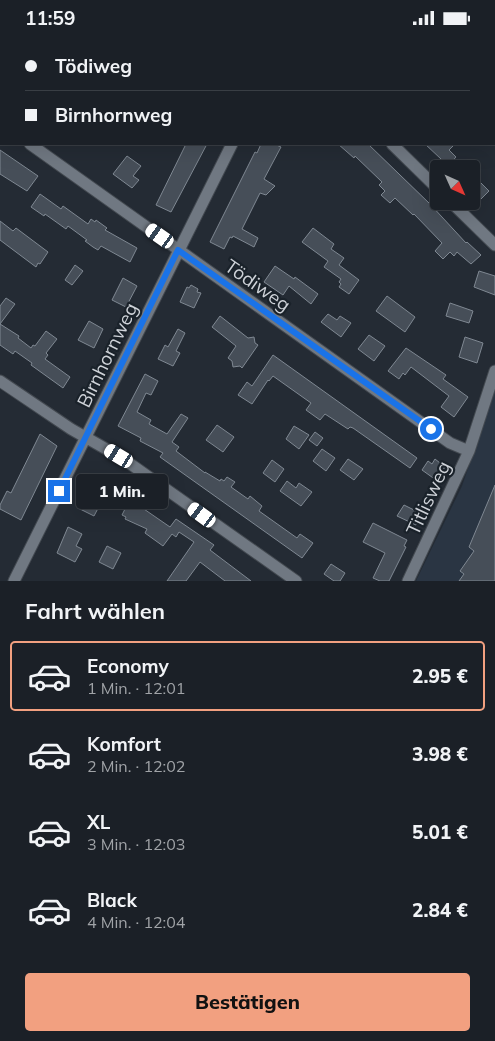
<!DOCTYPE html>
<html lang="de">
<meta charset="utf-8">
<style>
:root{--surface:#1b2027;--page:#24282f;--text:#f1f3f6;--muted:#a0a3a7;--line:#393e44;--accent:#f2a080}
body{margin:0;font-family:Mulish,sans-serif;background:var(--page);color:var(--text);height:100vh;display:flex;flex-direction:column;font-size:19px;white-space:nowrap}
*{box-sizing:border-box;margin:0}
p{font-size:16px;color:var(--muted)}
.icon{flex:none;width:28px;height:28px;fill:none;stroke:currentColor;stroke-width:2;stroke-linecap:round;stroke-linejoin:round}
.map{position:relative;height:546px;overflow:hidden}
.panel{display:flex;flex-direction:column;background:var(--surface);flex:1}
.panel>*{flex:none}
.top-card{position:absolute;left:0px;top:0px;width:495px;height:110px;box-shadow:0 5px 20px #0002,0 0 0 1px var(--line);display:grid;align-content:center;height:110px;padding:0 25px;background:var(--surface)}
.needle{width:32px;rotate:135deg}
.fabs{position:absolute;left:430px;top:125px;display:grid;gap:10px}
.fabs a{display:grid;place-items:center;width:50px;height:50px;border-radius:5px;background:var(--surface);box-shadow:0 5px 20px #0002,0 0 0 1px var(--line);font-size:25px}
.end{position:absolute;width:22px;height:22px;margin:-11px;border:6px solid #1a73e8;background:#fff;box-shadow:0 0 0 2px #fff}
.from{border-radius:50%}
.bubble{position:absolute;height:35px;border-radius:5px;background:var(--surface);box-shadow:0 5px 20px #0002,0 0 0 1px var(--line);font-size:16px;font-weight:800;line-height:35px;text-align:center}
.car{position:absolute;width:15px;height:30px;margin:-15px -8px;border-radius:6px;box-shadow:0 0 4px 1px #0007;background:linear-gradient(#fff 24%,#345 0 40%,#fff 0 76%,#345 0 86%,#fff 0)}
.top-card b{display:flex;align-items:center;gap:18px;height:48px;font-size:19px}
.top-card b+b{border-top:1px solid var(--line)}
.top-card i{width:12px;height:12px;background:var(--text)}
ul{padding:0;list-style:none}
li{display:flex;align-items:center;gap:15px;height:70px;margin:0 10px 8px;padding:0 15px;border:2px solid transparent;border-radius:5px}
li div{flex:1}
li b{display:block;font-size:19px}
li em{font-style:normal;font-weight:800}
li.active{border-color:var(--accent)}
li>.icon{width:45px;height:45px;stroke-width:1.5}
h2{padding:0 25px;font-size:22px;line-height:60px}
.primary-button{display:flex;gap:10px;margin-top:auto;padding:10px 25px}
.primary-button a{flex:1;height:58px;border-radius:5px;background:var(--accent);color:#111;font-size:20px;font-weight:800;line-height:58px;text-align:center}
.status{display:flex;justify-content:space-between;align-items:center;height:35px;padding:0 25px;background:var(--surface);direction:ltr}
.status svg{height:14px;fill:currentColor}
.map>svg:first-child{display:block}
.built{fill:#2a3543}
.building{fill:#464e58;stroke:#7f8892}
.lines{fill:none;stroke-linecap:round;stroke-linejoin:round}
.minor-casing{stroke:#434950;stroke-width:13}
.minor{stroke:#707882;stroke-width:11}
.route{stroke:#1a73e8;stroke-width:6}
.labels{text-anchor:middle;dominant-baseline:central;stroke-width:4.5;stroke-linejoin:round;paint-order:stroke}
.street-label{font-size:19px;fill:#ced2d8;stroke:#1a222a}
</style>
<div class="status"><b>11:59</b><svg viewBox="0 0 49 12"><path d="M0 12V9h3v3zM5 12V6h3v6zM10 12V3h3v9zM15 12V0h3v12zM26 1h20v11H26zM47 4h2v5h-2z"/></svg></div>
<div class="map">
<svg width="495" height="546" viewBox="0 0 495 546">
<rect width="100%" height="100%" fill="#242b34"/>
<path class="built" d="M495,355v191h-79l46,-95z"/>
<path class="building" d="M186,109h21l-36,68 -15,-7z
M261,109h13l7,3 -17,32 11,7 -9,9 -6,-2 -18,36 16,9 -4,9 -21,-11 -1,2 -2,-1 -6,12 -14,-7 45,-90 2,1z
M338,109h30l62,60 36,39 1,-1 14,13 -10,9 -14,-12 -3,4 -4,-4 -7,7 -8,-8 7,-8 -28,-29 -1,1 -18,-17 -5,5 -9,-8 4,-4 -6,-6 3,-3 -27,-26 -1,2z
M425,109h30l-6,6 7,7 -11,12h-6l-4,-5 6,-5z
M0,115l38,26 -11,15 -27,-17z
M127,121l14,10 -8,10 6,4 -7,8 -19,-14z
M471,138l18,18 -18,18z
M40,159l21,15 2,-3 25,18 3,-5 4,3 1,-2 11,8 -2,2 32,18 -7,14 -29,-16 -3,4 -5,-3 -8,-6 2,-1 -19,-14 -2,3 -21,-15 -1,2 -13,-9z
M0,186l13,10 3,-3 32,24 -8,12 -2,-1 -2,4 -36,-27z
M313,193l21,16 -3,5 13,9 -5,7 20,15 -10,14 -10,-7 2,-3 -2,-2 2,-3 -17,-12 4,-6 -26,-19z
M75,230l8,6 -11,14 -7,-5z
M275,231l19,13 1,-2 23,17 -7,10 -22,-18 -6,9 -19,-13z
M479,236l16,5v19l-21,-8z
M123,243l14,8 -11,21 -14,-7z
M191,250l7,4 -1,3 4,1 -7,15 -14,-6 7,-15 2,1z
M387,261l28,21 -10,15 -29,-21z
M6,263l9,6 -15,20 19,12 -1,2 13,10 2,-3 2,1 11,-15 11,8 -11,14 2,2 -3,4 25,18 -7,11 -32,-23 1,-2 -17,-12 -2,3 -13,-9v-39z
M450,268l23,8 -4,12 -23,-7z
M328,279l9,6 3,-4 11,7 -10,14 -20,-15z
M220,281l28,22 6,-1 1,6 3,2 -16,23 -2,-2 -7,1 -1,-6 -4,-3 8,-12 -24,-19z
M89,286l14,8 -9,19 -16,-8z
M178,294l7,4 -9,18 4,2 -7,13 -15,-7 7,-14 3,2z
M369,300l16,11 -11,15 -16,-12z
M465,302l18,6 -6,20 -18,-6z
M406,313l40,27 -3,4 25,18 -14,20 -13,-10 8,-11 -38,-29 -6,8 -2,-2 -4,6 -11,-8z
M273,320l144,103 -7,10 -57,-40 -3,-1 -2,2 -23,-15 -5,6 -14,-10 5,-7 -38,-27 -4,5 -1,-1 -16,24 -14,-9 9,-13 5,4z
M145,339l13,7 -7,14 -5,-2 -9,19 14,8 -2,4 18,10 14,-20 7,4 -16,24 7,5 -3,4 29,22v-1l15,9 1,-2 3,2 3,-4 8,5 -4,5 17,12 2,-3 12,10 -3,5 38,27 3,-4 13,9 -11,15 -142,-101 3,-4 -23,-12 1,-3 -23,-12z
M217,390l17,12 -11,15 -17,-12z
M294,391l15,9 -10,14 -13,-10z
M315,397l8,6 -6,8 -8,-6z
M40,399l17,12 -36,74 -21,-11v-4l7,-14 4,2z
M322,414l13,9 -9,13 -13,-10z
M348,424l15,10 -9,11 -14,-10z
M435,424l10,8 -9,13 -14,-10 6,-9 4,3z
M272,425l12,9 -9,13 -12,-9z
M287,446l9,7 3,-5 13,9 -11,14 -21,-15z
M495,450v96h-36l5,-7 -4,-3 14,-20 -5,-4z
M88,451l17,9 -11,21 -16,-8z
M129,466l12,6 29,20 6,-8 38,26 -4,5 41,31h-26l-25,-19 -14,19h-19l27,-39 -15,-10 -3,5 -4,-3 -9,12 -18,-13 2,-4 -22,-10 1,-2 -4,-2z
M404,470l18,9 -6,11 -19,-9z
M373,488l34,17 -3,6 2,1 -17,34h-9l-7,-3 12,-25 -22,-11z
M68,492l14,7 -6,12 6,3 -7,13 -18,-9z
M107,511l14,7 -8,16 -14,-7z
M331,529l14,9 -5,8h-6l-10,-7z"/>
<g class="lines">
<defs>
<path id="minor" d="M286,1v-1
M0,87l1,1
M30,109l420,299 19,8
M392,109l47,46
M450,166l45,44
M0,346l71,48 51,29 174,123
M14,546l218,-437
M408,546l61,-130 26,-80"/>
</defs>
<use href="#minor" class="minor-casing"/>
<use href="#minor" class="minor"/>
</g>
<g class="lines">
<path class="route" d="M59,456l119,-241 253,179"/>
</g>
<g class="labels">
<g class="street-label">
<text transform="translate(258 250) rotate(35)">Tödiweg</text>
<text transform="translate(107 320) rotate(-64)">Birnhornweg</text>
<text transform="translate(428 463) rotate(-65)">Titlisweg</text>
</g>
</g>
</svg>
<div class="fabs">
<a><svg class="needle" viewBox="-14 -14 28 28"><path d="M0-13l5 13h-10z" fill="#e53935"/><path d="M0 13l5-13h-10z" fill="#a0a3a7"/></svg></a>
</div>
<i class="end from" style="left:431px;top:394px"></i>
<i class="end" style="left:59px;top:456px"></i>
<div class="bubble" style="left:76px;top:439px;width:92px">1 Min.</div>
<i class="car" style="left:160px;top:201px;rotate:305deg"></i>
<i class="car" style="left:119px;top:421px;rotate:301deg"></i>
<i class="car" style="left:202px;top:480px;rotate:306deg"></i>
<div class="top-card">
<b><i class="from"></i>Tödiweg</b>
<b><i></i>Birnhornweg</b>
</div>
</div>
<section class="panel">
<h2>Fahrt wählen</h2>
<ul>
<li class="active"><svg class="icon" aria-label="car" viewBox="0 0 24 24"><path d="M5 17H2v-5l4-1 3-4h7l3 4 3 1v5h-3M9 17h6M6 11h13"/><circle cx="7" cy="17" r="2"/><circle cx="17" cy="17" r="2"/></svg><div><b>Economy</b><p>1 Min. · 12:01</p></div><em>2.95 €</em></li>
<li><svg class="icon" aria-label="car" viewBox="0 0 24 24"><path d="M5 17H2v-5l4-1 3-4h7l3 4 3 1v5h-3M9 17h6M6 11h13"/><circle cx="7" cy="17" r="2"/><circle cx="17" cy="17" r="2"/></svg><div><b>Komfort</b><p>2 Min. · 12:02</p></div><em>3.98 €</em></li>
<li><svg class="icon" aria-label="car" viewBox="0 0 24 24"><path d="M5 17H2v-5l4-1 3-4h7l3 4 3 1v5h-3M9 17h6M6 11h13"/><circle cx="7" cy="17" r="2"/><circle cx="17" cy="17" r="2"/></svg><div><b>XL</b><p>3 Min. · 12:03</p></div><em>5.01 €</em></li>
<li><svg class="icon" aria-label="car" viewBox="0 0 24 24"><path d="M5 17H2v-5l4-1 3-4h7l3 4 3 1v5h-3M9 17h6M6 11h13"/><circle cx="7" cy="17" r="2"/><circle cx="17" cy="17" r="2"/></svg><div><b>Black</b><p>4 Min. · 12:04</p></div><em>2.84 €</em></li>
</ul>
<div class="primary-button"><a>Bestätigen</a></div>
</section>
